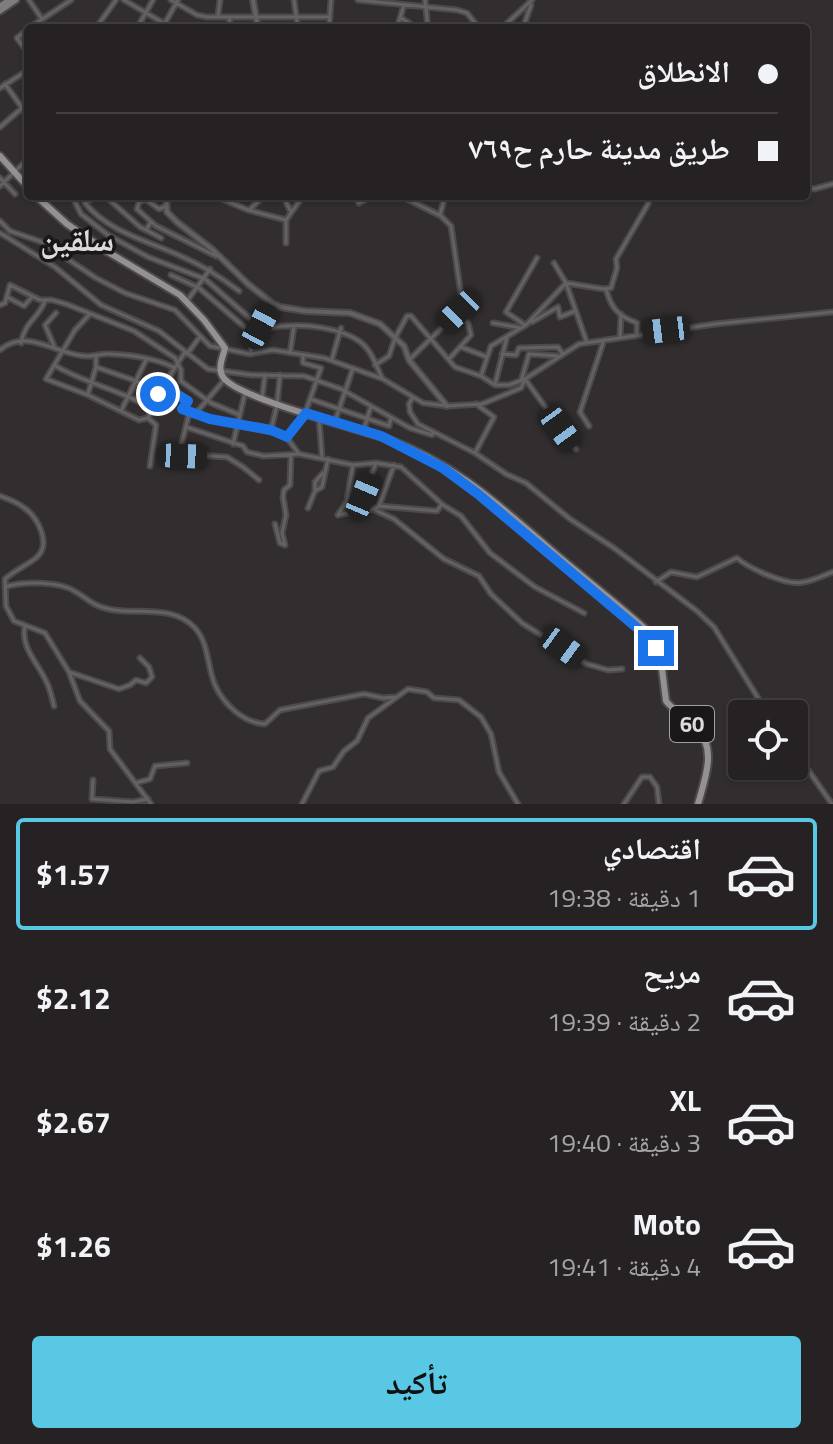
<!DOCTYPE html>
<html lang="ar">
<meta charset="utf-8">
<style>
:root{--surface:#262224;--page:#322f31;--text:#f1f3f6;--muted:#a4a4a6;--line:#423f41;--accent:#59c8e5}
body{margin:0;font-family:"Titillium Web","Noto Naskh Arabic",sans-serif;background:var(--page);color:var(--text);direction:rtl;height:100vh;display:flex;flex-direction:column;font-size:30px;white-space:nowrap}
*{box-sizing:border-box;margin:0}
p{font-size:26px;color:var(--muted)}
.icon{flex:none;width:44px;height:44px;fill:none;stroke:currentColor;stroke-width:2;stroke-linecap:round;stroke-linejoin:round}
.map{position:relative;height:804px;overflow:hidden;direction:ltr}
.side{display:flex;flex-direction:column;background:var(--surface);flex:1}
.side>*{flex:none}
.hud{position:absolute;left:24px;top:24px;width:786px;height:176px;border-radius:8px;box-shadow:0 2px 6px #0004,0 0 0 2px var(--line);direction:rtl;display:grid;align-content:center;height:176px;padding:0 32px;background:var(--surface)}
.buttons{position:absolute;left:728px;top:700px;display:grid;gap:16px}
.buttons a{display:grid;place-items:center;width:80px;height:80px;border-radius:8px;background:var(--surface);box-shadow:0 2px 6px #0004,0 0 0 2px var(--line);font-size:40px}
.end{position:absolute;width:36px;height:36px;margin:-18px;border:10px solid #1a73e8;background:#fff;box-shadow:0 0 0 4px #fff}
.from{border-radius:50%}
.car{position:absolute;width:24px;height:48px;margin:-24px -12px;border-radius:10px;box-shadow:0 0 6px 2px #0007;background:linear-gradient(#222 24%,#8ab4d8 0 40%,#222 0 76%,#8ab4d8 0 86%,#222 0)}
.hud b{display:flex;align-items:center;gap:28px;height:76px;font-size:30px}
.hud b+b{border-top:2px solid var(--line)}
.hud i{width:20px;height:20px;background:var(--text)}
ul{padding:14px 0 0;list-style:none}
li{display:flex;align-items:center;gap:24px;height:112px;margin:0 16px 12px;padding:0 16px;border:4px solid transparent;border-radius:8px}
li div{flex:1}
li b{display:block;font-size:30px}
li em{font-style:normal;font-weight:700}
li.selected{border-color:var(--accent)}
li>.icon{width:72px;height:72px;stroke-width:1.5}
.button{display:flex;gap:16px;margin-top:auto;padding:16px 32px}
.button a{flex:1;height:92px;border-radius:8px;background:var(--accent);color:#111;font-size:32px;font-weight:700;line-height:92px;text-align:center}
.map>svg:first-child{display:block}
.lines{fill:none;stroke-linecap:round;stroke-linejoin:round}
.minor-casing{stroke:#4d4a4c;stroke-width:7}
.tertiary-casing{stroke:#4d4a4c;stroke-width:8}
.secondary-casing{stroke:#4d4a4c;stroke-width:9}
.primary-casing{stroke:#4d4a4c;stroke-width:10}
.minor{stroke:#636162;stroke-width:3}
.tertiary{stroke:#636162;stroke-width:4}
.secondary{stroke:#7f7c7e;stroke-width:5}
.primary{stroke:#959193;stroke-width:6}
.route{stroke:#1a73e8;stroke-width:10}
.labels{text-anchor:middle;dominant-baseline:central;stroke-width:7;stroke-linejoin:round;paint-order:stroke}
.shield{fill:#191718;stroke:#a2a0a1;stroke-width:2}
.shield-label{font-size:22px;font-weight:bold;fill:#dddbdc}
.district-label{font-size:32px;font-weight:bold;fill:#dddbdc;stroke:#191718}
</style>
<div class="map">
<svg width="833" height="804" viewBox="0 0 833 804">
<rect width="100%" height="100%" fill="#322e30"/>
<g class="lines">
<defs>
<path id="minor" d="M29,0l13,19
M124,0l48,28
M171,0l26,15 10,2h123
M294,0l4,28
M358,0l99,10 10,3 12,15
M425,0l3,28
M218,16l2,-16
M401,18l16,10
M165,23l13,-23
M524,24l12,4
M29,28l42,-28
M93,28l5,-3 18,-25
M137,28l16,-28
M229,28l1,-11
M329,28l2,-28
M397,28l7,-23
M502,28l30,-28
M523,28l8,-23
M28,29l-11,9 11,15
M5,84l23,32
M0,88l28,-18
M0,127l22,-19
M0,178l15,16
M0,186l28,-27
M806,187l8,2 19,-5
M72,196l9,18 27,21 40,22 57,22 55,48c10,3 15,-1 25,-1 21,-2 55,2 74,15 12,8 17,24 23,37
M97,196l-12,7c24,30 67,39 100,55 20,9 37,20 54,33
M105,196l35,31 6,3 5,-8
M141,196l18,13 7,-3
M215,196l33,14 38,10
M283,196l7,14
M355,196l4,7 13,-7
M401,196l40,20 10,10 10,69 -2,16 -50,49
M146,199l-7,3 -2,7 19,17 60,30
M249,210l15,-14
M440,215l5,-19
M0,221l10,10 32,11 54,36 29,15 50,17 35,36 40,8 23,-4 51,8 59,21 40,24 24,3 35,-2 39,-16 4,-9 54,-35 136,-20 118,-12
M146,230l15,8
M0,233l55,34 46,38 58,26 49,38 44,6 52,1 37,13 69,39 22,7 1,-3
M286,243v-23l17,-24
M554,263l12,20 21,60
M171,275l28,13 56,48
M606,289c5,19 12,27 31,34v10
M7,297l17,9 8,-9
M187,301l23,-32
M0,305l5,-2 5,-18 30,15h12l14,4 68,27 41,27 6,12v11l30,22 29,12
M89,315l-14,15 -29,49 42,16 51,25 9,-2
M532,322l26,-15 2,10 15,-6
M493,323l28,5
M525,325l-19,-13 31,-54
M620,337l1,-23
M21,343c4,-22 17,-24 24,-42
M54,346l-9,-21 11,-12
M461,347l26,10
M0,350c26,-23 57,5 85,6 9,1 17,-3 26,-2 20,1 43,4 62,13
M290,353l4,-27
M187,354l12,-16
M250,354l5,-18 17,-33
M502,354l14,1 3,-7 39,-1 4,6
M332,359l9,-31
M449,359l22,-24 -3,-12 -9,-12
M54,365c30,18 66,25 97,43
M375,365l14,-9 6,-18 12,-22h4l44,51 26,9 14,9h14l16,-6 51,70
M96,367l40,14 22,13
M481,376l10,-30 35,-21 40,-42 38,6 7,-1 6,-20 -1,-9 32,-55 2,-8
M521,381l8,-27 28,2
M495,384l12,-47
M163,386l25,15 -6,8 6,1
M88,394l8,-27v-12
M413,397l-4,7 1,8 8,12 57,29 31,21 20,9 44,36 44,29 83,63 17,16 54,87
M262,398l3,-23
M310,399l79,27 2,-8
M121,411l25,-51
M196,413l29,-34
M319,418l3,39
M335,421l18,-53
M589,426l-9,-14 24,-72
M186,427l57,19 4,6 17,4 35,-2
M364,429l7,-23
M271,430l6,-25 3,-30
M287,437l16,-18 18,-51 -18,-5v-7
M233,444l12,-51
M475,453l19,-36 -18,-13
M376,463l-13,33 -16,5 -9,14c13,-3 31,-2 41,-9l58,5 5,-7
M150,466l6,-41 -8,-7 10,-24 27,-42
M259,480l-16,-13 -16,-10 -48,-3 11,-44 20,9 75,16 14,19 54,11 23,-2 25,4 42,38 18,11 29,37 45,34 49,26
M315,491v-9l8,-9
M0,496c8,3 17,6 23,11 14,9 29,36 14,50 -9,8 -22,13 -32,22l1,27 8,15 31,12 24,39 11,29 29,30 1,18 41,55
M347,500l6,-35
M379,506l15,-41
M308,508l7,-17 7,-4 6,-28
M375,510l19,9 50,40 35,17 12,18 31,29 65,41 21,6 14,-1
M275,524l5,19 5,2 -3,-12 4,-18 -3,-18 1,-7 6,-5 1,-30
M656,582l15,-10 26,5 40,-19c9,8 17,11 28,16 31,13 36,11 68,-2
M5,587c18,-6 55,-6 71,5 15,9 18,15 38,18 26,4 60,-5 81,18 14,15 12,39 20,57 9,20 29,38 50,39l15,-14 84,-16 19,4 14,-1
M25,626c-5,21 13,37 21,55 4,7 6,17 8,25
M69,672l50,17 11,-4 6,-5 10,3 6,-6 -3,-10 -9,-9
M794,750l38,54
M93,780l-1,19 41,3 15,-3
M136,783l14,-4 5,-13 32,-3
M302,804l17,-33 14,-4 11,-16 13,-10 11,-23 40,-29 19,3 7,6 25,2 22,17 10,17 8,38 19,32
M624,804l18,-27h8l7,10 2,17"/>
<path id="tertiary" d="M253,0l5,28
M166,196l1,16 10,10 36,28 35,34 24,19 8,4 25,4 45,2 30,11 24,22 5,14 38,46"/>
<path id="secondary" d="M0,6l9,-6
M0,11l16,-11"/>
<path id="primary" d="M0,156l28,31
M36,196l31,28 41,28 72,43 24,25 21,28c-2,9 -8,20 -2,29 13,21 135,51 164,62 71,26 114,68 170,116 31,26 63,51 93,78l9,12 7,56c8,10 19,16 29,25 23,22 10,52 3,78
M441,467l37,27 164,138 16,18"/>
</defs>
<use href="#minor" class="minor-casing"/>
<use href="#tertiary" class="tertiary-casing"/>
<use href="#secondary" class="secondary-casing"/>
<use href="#primary" class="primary-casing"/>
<use href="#minor" class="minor"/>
<use href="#tertiary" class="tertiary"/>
<use href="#secondary" class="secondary"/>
<use href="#primary" class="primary"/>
</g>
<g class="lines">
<path class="route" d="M158,394l5,-8 25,15 -6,8 28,10 61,11 16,7 19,-24 75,23 62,32 35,26 164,138 14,16"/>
</g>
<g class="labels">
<rect class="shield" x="670" y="706" width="44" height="36" rx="6"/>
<g class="shield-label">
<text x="692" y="724">60</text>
</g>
<g class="district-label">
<text x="77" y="239">سلقين</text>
</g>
</g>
</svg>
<div class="buttons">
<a><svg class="icon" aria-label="locate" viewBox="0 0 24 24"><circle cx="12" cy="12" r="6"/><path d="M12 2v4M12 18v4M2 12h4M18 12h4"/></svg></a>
</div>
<i class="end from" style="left:158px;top:394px"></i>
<i class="end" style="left:656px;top:648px"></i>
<i class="car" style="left:459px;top:311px;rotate:226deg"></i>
<i class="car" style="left:260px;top:326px;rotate:28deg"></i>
<i class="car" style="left:666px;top:330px;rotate:263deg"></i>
<i class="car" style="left:560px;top:428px;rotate:144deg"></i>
<i class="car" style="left:183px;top:456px;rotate:92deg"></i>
<i class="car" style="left:363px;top:496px;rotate:23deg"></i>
<i class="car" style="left:563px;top:647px;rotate:126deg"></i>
<div class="hud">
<b><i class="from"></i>الانطلاق</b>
<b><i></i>طريق مدينة حارم ح٧٦٩</b>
</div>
</div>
<section class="side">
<ul>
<li class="selected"><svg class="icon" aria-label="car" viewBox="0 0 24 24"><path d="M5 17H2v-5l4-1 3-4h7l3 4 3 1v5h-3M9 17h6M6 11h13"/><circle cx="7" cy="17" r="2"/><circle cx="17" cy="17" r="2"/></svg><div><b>اقتصادي</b><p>1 دقيقة · 19:38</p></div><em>$1.57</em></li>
<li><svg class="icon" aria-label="car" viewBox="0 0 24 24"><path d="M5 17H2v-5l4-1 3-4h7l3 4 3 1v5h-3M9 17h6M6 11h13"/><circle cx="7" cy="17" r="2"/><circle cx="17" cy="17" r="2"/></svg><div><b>مريح</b><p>2 دقيقة · 19:39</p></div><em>$2.12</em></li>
<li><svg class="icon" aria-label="car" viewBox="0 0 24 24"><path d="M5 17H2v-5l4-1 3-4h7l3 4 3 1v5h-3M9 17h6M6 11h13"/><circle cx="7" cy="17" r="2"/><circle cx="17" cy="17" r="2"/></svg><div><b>XL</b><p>3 دقيقة · 19:40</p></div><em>$2.67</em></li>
<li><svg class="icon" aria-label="car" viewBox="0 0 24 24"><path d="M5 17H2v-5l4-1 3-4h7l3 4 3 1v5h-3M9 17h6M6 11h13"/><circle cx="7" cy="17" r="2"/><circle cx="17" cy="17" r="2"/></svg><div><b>Moto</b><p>4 دقيقة · 19:41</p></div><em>$1.26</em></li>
</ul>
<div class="button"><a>تأكيد</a></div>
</section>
